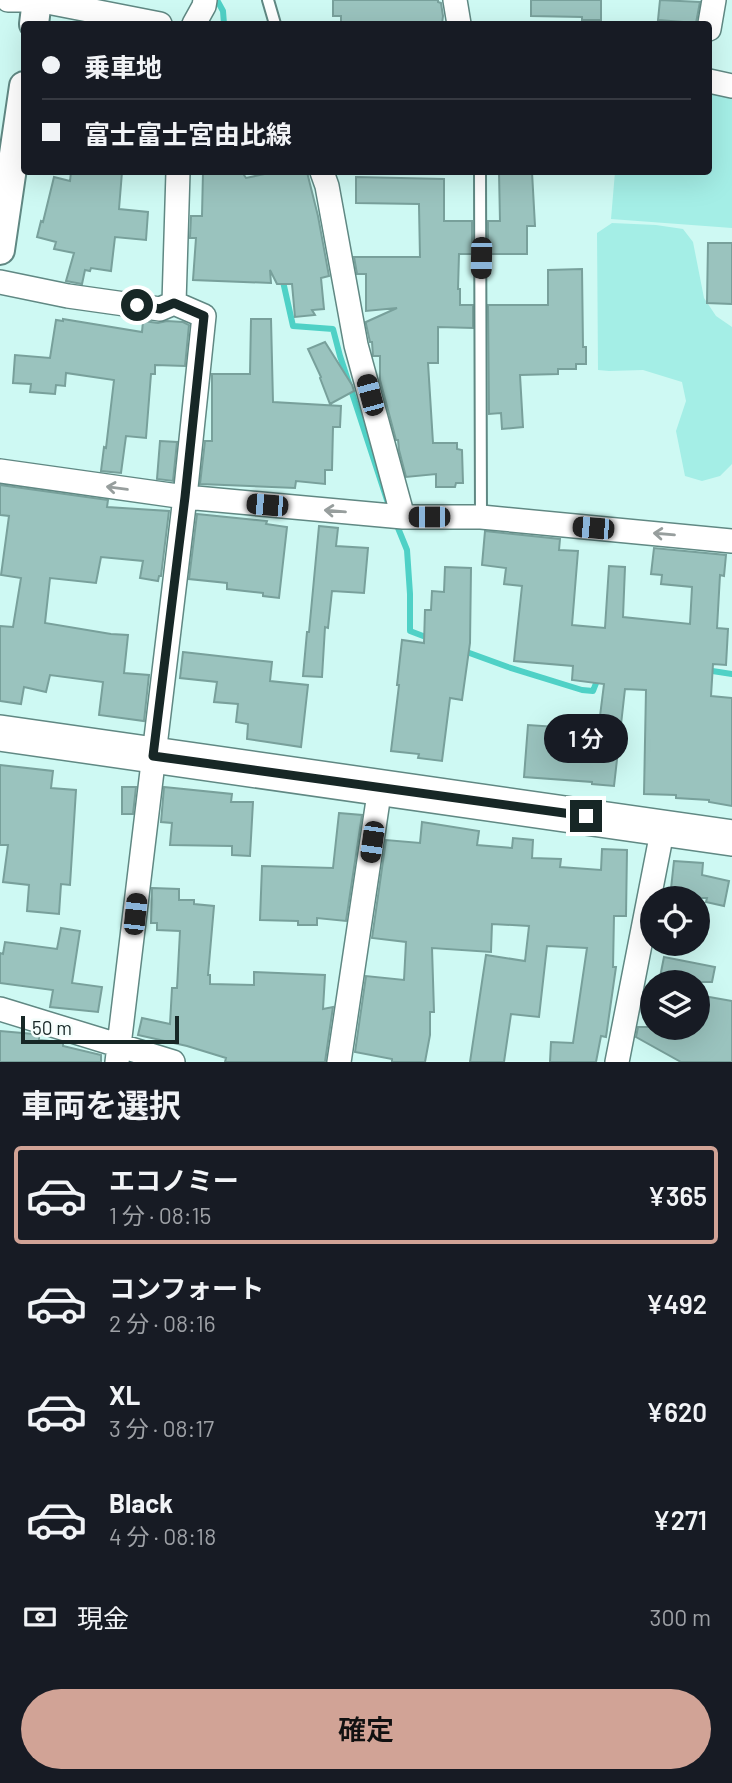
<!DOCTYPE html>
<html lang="ja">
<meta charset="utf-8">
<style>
:root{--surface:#171b24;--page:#20242c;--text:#f1f3f6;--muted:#9ea1a6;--line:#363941;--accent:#d1a396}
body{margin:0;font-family:Barlow,"Noto Sans JP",sans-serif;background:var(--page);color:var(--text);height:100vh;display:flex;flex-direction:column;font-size:26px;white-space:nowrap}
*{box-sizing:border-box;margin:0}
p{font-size:23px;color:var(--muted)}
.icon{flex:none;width:38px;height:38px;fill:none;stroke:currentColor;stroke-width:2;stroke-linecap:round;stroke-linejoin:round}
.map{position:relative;height:1062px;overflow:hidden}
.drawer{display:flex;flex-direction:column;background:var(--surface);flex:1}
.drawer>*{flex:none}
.banner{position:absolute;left:21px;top:21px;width:691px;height:154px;border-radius:7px;box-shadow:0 7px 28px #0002;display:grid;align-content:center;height:154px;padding:0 21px;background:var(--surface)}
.fabs{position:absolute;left:640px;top:886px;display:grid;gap:14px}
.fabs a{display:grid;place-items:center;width:70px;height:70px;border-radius:50%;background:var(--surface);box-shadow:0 7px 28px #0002;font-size:35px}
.scale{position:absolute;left:21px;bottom:18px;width:158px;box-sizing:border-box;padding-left:7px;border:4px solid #172726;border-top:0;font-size:19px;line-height:24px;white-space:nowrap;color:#172726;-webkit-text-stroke:5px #f5fefc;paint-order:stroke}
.end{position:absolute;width:32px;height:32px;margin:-16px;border:9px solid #172726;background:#fff;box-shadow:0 0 0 4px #fff}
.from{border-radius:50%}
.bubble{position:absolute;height:49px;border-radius:24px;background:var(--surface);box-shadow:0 7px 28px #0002;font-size:23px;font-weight:600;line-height:49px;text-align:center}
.car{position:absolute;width:21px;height:42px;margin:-21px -10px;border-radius:9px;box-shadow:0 0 5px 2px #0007;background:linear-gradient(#222 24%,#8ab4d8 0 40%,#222 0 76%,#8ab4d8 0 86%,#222 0)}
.banner b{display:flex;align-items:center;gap:24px;height:66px;font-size:26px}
.banner b+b{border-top:2px solid var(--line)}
.banner i{width:18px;height:18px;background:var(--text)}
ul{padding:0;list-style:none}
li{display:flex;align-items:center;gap:21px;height:98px;margin:0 14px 10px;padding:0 7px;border:4px solid transparent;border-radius:7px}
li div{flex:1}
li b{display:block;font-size:26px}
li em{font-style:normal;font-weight:600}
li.current{border-color:var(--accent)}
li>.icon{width:63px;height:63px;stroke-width:1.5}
h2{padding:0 21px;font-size:32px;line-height:84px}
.pay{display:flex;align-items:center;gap:18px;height:77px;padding:0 21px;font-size:26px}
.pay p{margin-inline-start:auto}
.action{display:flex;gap:14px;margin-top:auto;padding:14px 21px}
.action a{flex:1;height:80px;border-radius:42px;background:var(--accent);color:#111;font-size:28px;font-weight:600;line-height:80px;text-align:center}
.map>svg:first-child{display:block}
.green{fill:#a4eee6}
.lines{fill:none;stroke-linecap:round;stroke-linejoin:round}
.stream{stroke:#4fd1c6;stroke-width:6}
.building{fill:#9ac3be;stroke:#78a09b;stroke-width:2}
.service-casing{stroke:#608883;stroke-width:14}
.minor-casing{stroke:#608883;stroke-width:26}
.tertiary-casing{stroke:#608883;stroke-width:32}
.primary-casing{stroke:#608883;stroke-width:38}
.service{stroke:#fff;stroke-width:10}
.minor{stroke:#fff;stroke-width:23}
.tertiary{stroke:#fff;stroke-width:28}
.primary{stroke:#fff;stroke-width:35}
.oneway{stroke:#979e9d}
.route{stroke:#172726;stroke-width:9}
</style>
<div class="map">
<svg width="732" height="1062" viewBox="0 0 732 1062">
<rect width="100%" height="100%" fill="#cef9f3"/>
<path class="green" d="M709,89l23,7v132l-121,-9 4,-47h94z
M612,223l44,2 27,4 10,13 11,56 12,18 16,11v137l-12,12 -18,5 -17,-5 -9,-45 10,-30 -4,-19 -39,-12 -34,1 -11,-1 -1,-137z"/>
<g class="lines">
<path class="stream" d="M217,0l6,11 1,13
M282,277l11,49 40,3 7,27 49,150
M396,523l11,27 3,44v37l21,8
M464,651l44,16 74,23 11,1 5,-13
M706,670l26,4"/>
</g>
<path class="building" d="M333,0h105v2l3,1 2,13 -1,8h-101v-8h-8z
M531,0h70v20h-19v-3l-51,-1z
M660,0l40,2 -4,21 -38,-3z
M71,172h51l-3,37 29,3 -2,28 -31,-3 -4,34 -20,-3 -1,3 -5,-1 -3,14 -16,-3 8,-28 -20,-4 2,-7 -19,-5 4,-16 2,1 11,-45 16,4z
M203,172h39l4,6 28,-6h33l11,44 11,60 -8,2 3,31 -12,1 3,5 -20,2 -3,-33h-15l-7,-14 1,13 -78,-3 3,-42h-6l1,-22h11z
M499,172h33l3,54h-8v28h-39v-33h12z
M356,177l88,2v42h28v33h-13l-1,35h2v16h13v23l-35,-1v36h-10l5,80h24v6l5,1 1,33h-7l-1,4h-19v-13l-30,3 -7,-27 -1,-10h-2l-16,-60v-24h-7l-1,-14h-2l-4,-18v-2l31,-14 -31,3v-37h-9l-3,-17h66l-1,-51v-2l-63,-1z
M708,243h24v61l-25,-1z
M582,269l1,78h3v17h-10v5h-18v5l-38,1 3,52 -21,2 -1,-16 -12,1 -1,-109h60v-35z
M63,319l79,13 1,-11 15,2 9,-2 16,1 6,3 -4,41 -30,-1v9h-4l-5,64 -20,-2 -5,37 -20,-2 3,-24 2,1 8,-68 -48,-7 -1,13 -9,-1 -1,9 -25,-2 1,-8 -18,-1 2,-28 35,3 6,-38 7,1z
M251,319h20l2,83 68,4 -1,21h-7l-1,43h-7v14l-29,-3 -1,7 -95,-4 5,-43h7v-67h38z
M325,342l27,43 2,6 -24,13 -10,-26 1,-1 -13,-28z
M160,441l17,1 -4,39 -16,-2z
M0,485l108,15 -1,7 62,4 -8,65h-2l-1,5 -18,-3 3,-17 -42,-4 -5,26 -46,-5 -5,45 66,11 17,1 -4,38 25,2 -5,46 -45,-6 4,-33 -53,-7 -4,17 -22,-5 -3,17 -21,-3v-75l13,1 8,-49 -20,-3 8,-59 -9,-1z
M197,514l70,7 -1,3 21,3 -8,71 -16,-2v-3l-36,-4v-6l-38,-4z
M319,526l19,2 -2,18 32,2 -4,45 -32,-2 -4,37 -3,-1 -3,50 -19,-1 4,-44h2z
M485,531l75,8 -1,11 19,1 -6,74 33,3 4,-62 16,1 -2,50 67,7 2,-37 -31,-3 1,-9 -11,-1 3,-26 72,7 -2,21 -4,-1 -3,53 11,1 -2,36 -13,-1 -2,32 21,2v108l-23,-4v-2l-33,-2v-3l-32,-1 2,-104 -21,-1 -11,97 -22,-2v-2l-68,-5 4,-52 44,3 1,-5 26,1 5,-40 -32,-4 1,-14 -59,-5 8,-75 -18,-2 2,-16 -24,-3z
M445,567l26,1 -1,75 -8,57 -12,-2 -8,63 -24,-3 1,-4 -28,-3 8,-66h-2l5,-45 22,3 1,-33h6l1,-19 12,1z
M183,652l89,10 -2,19 38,4 -7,62 -54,-8 1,-15 -12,-2 2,-18 -24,-2 3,-20 -37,-4z
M0,765l53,6 -2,17 25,2 -6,95 -9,-1 -2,30 -32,-3 2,-26 -26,-3 5,-37h-8z
M122,787h14l-3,27h-11z
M164,787l68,7 -1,8h22l-3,54 -18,-1v-9l-62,-1 2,-22 -11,-1z
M339,813l23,2 -16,106 -29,-3v7h-19v-4l-38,-1 2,-54 71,2z
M422,822l57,9 -2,14 35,3 1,-10 20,2 -1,18 29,1 -1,8 41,3 1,-21 25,1 -1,66h-12l-1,51h3l-10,70 -5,-1 -5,26h-46l1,-20 22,1 14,-95 -40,-2 -8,71 -28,-3 -7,48h-34l16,-107 39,6 4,-35 -37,-2 -1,28 -59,-4 2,64h-4v23l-5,27h-33v-3l-37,-7 11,-76 38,4 2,-38 -34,-4 14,-98 34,3z
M674,861l29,2 -1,12 27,6 -5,25 -18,-4 1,-4h-37z
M152,888l27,1v11h15v4l20,2 -6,69h2v9l44,1v-13l71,3 -2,34 10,-2 -8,55h-100l1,-4 -39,-12 -49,-11 4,-17 28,6 2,-36h5l3,-57 -23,-1v-7h-6z
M61,928l19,3 -8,52 30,4 -4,25 -48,-5 3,-17 -53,-7v-30l3,1 2,-12 52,7z
M664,957l51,10 -3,15h-53z
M698,995l34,6v61h-51l-45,-25 2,-10h60z
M0,1031l34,3 5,2v4l21,2 3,1v3l38,9v7h-101z"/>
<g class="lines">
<defs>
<path id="service" d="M268,0l7,24
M480,172l1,345"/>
<path id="minor" d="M8,0h29l123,24
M455,0l4,24
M194,24l10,-18 1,-6
M709,29l5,-29
M709,81l23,5
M322,172l5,14 29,159 47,172
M0,282l68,14 92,13 14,-6
M0,471l185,26 218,20h78l251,24
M0,1009l173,53
M117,1062l68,-565 19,-181 -30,-13 4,-131
M339,1062l41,-275
M617,1062l46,-235"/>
<path id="tertiary" d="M34,24l3,-24
M0,250l24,-164"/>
<path id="primary" d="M0,733l732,105"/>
</defs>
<use href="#service" class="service-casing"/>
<use href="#minor" class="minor-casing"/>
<use href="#tertiary" class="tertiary-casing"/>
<use href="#primary" class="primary-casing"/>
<use href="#service" class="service"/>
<use href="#minor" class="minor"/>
<use href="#tertiary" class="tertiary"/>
<use href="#primary" class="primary"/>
</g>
<defs><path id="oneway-shaft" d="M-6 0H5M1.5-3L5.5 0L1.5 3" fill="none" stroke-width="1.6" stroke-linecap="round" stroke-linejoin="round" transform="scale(1.75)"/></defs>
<g class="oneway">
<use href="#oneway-shaft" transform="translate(117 488) rotate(-172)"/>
<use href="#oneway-shaft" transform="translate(335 511) rotate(-175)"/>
<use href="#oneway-shaft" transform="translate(664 534) rotate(-175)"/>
</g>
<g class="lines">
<path class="route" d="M137,305l23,4 14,-6 30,13 -19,181 -32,259 433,60"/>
</g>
</svg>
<div class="fabs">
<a><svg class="icon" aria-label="locate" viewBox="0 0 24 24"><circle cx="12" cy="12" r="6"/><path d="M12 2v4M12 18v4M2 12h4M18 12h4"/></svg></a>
<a><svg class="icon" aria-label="layers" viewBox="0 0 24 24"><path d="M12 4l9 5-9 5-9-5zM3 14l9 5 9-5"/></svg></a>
</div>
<div class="scale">50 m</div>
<i class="end from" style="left:137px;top:305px"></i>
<i class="end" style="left:586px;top:816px"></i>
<div class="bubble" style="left:544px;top:714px;width:84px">1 分</div>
<i class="car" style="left:481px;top:258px;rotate:181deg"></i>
<i class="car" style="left:370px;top:395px;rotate:345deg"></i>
<i class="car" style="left:267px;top:505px;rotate:275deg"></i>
<i class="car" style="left:429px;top:517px;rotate:270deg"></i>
<i class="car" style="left:593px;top:528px;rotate:275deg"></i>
<i class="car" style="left:372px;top:842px;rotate:188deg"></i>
<i class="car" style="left:135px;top:914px;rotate:6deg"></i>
<div class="banner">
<b><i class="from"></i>乗車地</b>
<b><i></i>富士富士宮由比線</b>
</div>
</div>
<section class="drawer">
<h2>車両を選択</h2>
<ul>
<li class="current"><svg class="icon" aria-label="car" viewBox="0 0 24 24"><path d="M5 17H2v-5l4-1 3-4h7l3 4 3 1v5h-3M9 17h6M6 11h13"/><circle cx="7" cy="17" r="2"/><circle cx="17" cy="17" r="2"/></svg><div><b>エコノミー</b><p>1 分 · 08:15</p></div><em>¥365</em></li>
<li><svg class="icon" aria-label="car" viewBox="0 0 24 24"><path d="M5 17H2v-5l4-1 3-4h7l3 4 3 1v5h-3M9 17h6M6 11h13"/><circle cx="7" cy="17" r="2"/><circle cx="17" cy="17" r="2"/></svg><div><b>コンフォート</b><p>2 分 · 08:16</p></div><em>¥492</em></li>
<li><svg class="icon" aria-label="car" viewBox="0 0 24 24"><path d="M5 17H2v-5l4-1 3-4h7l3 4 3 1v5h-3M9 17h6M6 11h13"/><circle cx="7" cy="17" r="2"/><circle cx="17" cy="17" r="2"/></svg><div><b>XL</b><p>3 分 · 08:17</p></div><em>¥620</em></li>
<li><svg class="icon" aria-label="car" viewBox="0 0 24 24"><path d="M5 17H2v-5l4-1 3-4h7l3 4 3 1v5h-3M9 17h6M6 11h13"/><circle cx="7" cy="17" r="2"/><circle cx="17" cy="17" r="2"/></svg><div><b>Black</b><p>4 分 · 08:18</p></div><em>¥271</em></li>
</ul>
<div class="pay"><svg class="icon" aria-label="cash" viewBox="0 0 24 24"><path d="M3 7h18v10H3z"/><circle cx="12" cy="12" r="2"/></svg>現金<p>300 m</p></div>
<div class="action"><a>確定</a></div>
</section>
